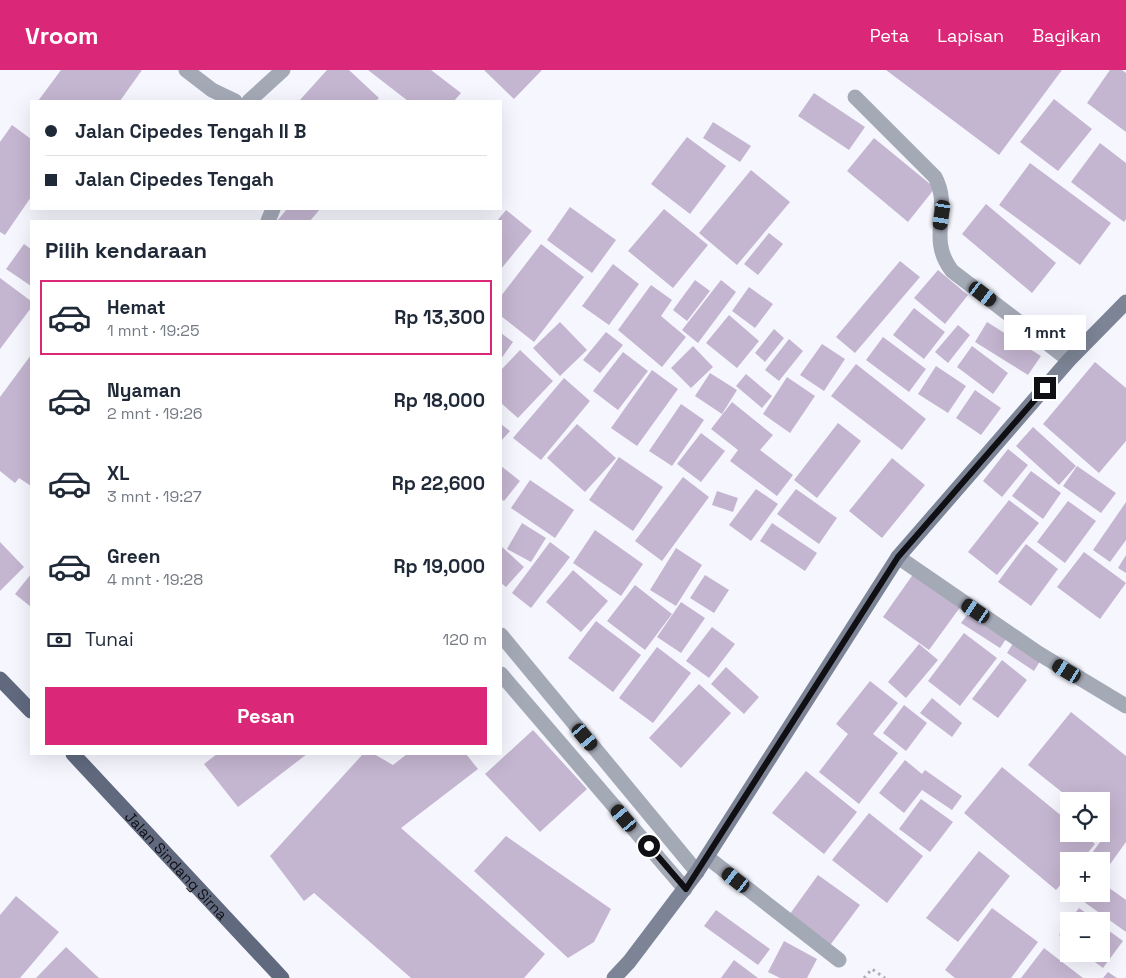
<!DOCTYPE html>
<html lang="id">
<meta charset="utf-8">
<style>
:root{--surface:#fff;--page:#f2f2f3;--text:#1f2937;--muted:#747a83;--line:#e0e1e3;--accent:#db2777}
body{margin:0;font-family:"Space Grotesk",sans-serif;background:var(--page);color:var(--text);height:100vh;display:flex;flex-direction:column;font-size:19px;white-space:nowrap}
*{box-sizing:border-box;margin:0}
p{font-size:16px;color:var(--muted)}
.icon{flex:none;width:28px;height:28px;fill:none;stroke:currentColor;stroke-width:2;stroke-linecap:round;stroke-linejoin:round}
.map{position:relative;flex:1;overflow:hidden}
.drawer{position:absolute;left:30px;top:150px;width:472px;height:535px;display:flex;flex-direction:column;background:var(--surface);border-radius:0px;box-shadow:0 5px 20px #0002}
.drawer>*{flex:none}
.hud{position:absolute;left:30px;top:30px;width:472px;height:110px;border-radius:0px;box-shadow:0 5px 20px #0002;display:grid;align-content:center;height:110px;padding:0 15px;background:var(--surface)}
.fabs{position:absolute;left:1060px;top:722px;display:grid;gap:10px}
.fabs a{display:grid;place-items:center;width:50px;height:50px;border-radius:0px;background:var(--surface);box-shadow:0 5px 20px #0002;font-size:25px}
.end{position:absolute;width:22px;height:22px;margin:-11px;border:6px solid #101014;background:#fff;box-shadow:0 0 0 2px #fff}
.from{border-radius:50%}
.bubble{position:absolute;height:35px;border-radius:0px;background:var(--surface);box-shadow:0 5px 20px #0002;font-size:16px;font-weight:700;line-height:35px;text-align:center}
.car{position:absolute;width:15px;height:30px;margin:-15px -8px;border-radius:6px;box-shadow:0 0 4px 1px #0007;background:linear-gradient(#222 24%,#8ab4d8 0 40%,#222 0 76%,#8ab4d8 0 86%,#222 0)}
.hud b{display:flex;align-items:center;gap:18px;height:48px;font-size:19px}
.hud b+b{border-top:1px solid var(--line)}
.hud i{width:12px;height:12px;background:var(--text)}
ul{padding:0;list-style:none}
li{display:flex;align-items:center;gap:15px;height:75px;margin:0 10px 8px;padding:0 5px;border:2px solid transparent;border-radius:0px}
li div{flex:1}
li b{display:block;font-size:19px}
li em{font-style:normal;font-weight:700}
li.current{border-color:var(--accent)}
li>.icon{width:45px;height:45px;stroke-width:1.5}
h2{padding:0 15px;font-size:22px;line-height:60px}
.pay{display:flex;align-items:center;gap:12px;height:55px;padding:0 15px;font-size:19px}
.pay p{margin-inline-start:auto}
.cta{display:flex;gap:10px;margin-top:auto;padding:10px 15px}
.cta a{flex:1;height:58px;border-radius:0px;background:var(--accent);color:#fff;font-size:20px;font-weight:700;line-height:58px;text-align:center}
header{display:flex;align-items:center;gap:30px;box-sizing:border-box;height:70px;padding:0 25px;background:var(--accent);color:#fff}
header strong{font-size:24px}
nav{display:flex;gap:28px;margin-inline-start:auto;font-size:18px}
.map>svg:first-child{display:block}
.building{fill:#c4b5d0}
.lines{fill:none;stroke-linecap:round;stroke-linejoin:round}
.path{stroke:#afb0b6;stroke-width:3;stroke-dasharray:2.5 4;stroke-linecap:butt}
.street{stroke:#a4a9b6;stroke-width:15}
.secondary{stroke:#7c8495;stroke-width:15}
.primary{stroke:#60697e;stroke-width:15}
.route{stroke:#101014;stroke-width:6}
.labels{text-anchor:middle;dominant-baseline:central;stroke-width:4;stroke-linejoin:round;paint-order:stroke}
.street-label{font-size:15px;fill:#101014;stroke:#f6f7fe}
</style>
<header>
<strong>Vroom</strong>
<nav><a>Peta</a><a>Lapisan</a><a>Bagikan</a></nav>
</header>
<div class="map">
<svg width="1126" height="908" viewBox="0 0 1126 908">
<rect width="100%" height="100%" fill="#f6f7fe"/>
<path class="building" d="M61,0h81l-22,31h-82z
M327,0h22l30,28 -3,3h-77z
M368,0h63l30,23 -7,8h-46z
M484,0h58l-28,29z
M886,0h176l-63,85z
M1110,0h12l4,3v59l-39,-29z
M814,23l51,34 -16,23 -51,-34z
M1054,29l38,30 -34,42 -38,-29z
M713,52l38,24 -11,16 -37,-24z
M12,55l19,14v58l-26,38 -5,-3v-90z
M687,67l39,29 -36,48 -39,-30z
M874,68l61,50 -27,34 -61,-51z
M1100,73l26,20v56l-2,3 -53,-40z
M1030,93l81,60 -31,42 -81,-60z
M751,100l39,32 -53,63 -38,-32z
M986,134l70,59 -24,30 -70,-59z
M570,137l46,33 -24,33 -45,-33z
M287,139h33l-10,12h-33z
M664,139l44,36 -35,43 -45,-37z
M506,140l26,21 -31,38v-48h-4z
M769,163l14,11 -25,31 -14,-11z
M24,174l7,5v37l-25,-17z
M541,174l43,33 -50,65 -33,-26v-20z
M900,191l20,16 -65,76 -19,-16z
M613,194l26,20 -30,41 -27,-19z
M938,200l30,25 -23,29 -31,-26z
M0,208l31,23v7l-31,41z
M695,210l15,11 -23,30 -14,-11z
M721,210l15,12 -38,51 -16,-13z
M651,215l21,15 -11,16 25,21 -24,30 -44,-37z
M749,217l24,17 -18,24 -23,-17z
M914,238l31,24 -21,27 -31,-24z
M729,245l30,26 -22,27 -31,-25z
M560,252l27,28 -27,26 -27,-28z
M987,252l54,34 -13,19 -53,-33z
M958,255l12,10 -22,28 -13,-11z
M774,259l10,9 -19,24 -10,-9z
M606,262l17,13 -23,28 -17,-13z
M501,263l12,9 -12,17z
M883,267l43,32 -17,23 -43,-32z
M789,269l14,12 -24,30 -14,-11z
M822,274l23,15 -21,32 -24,-16z
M693,276l20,21 -22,21 -20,-20z
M972,276l36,27 -15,21 -36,-27z
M520,280l33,31 -35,37 -17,-15v-33z
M623,282l25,19 -30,39 -25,-19z
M31,285v131l-12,-8 -4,5 -15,-12v-74z
M1095,292l31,26v53l-27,32 -56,-49z
M856,294l70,55 -24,31 -71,-54z
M936,296l30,20 -18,27 -30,-19z
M652,300l26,19 -41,57 -26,-18z
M710,303l27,17 -15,24 -27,-18z
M746,304l26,22 -10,12 -26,-22z
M787,307l28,19 -25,37 -27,-19z
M564,308l26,23 -49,59 -28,-22z
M975,320l26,18 -20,27 -25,-17z
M732,332l41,33 -13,15 33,25 -16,21 -47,-35 8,-11 -27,-21z
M681,334l23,16 -32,46 -23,-15z
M838,353l23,18 -44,57 -23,-18z
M501,354l9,7 -9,10z
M577,354l39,34 -31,34 -38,-34z
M1033,357l43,39 -17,19 -43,-39z
M701,363l24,18 -24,31 -24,-18z
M1008,379l20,16 -26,32 -19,-16z
M619,387l44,30 -30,44 -44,-31z
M892,388l33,27 -43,53 -33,-27z
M501,396l19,15 -16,20 -3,-2z
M1077,396l39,27 -15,20 -38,-27z
M1031,401l30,22 -18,26 -31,-23z
M683,407l26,20 -47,64 -27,-20z
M530,410l44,30 -19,28 -44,-30z
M756,419l22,15 -27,37 -22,-16z
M796,419l41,29 -18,26 -42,-30z
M717,421l21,7 -5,14 -21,-7z
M1009,430l30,23 -42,52 -29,-23z
M1068,431l28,20 -31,42 -28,-21z
M1126,432v38l-16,22 -17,-12z
M522,453l24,15 -15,24 -24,-13z
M772,453l45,30 -12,18 -45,-30z
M595,460l48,34 -22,32 -48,-33z
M0,472l24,25 -24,24z
M550,472l20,15 -39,51 -19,-15z
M1026,474l32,25 -27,37 -33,-24z
M501,476l23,21 -18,20 -5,-4z
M676,478l26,17 -26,41 -26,-16z
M1084,482l42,31 -26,36 -43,-32z
M1126,485v18l-8,-5z
M573,500l35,31 -27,31 -35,-30z
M914,503l47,33 -32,44 -46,-33z
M31,504v33l-16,-13z
M705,505l24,15 -15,23 -24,-15z
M635,515l37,29 -27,36 -38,-29z
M681,532l24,16 -24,35 -24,-16z
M970,541l38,25 -8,12 -39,-25z
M596,551l45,34 -28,37 -45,-34z
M712,557l23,17 -26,34 -23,-17z
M964,563l33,25 -37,48 -32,-25z
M1015,570l27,18 -8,13 -27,-18z
M919,574l19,16 -32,38 -18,-16z
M657,577l34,26 -38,50 -34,-25z
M1002,590l25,20 -29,38 -26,-19z
M726,597l33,30 -15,17 -33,-30z
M870,611l28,22 -25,31 25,19 -39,51 -40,-32 29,-38 -12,-10z
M699,614l32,29 -50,55 -32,-30z
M932,628l30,25 -10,14 -32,-24z
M904,635l23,18 -21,28 -23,-18z
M1071,642l55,44v86l-23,32 -2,-13h-15l23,-31 -8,-6v-23h-28l-45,-36z
M533,660l54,59 -47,43 -55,-58z
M217,684h90l-69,53 -34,-43z
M363,684h11l19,11 14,-11h59l12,15 -77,59 144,126 -21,24h-113l-97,-85 -10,8 -34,-45z
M905,690l17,14 3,-4 37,26 -10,14 -30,-20 -18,23 -25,-20z
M1002,697l67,55v12h15l11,10 -14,17h-12v14l-13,15 -92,-77z
M806,701l51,41 -33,42 -52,-41z
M921,729l32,23 -23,30 -31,-23z
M869,743l54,43 -36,47 -55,-43z
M506,766l105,73 -17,33 -26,16 -94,-87z
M979,781l31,25 -52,66 -32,-24z
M818,805l42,30 -32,43 -41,-30z
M1101,812l25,18v32l-53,-38h28z
M16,826l43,36 -39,46h-20v-63z
M992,838l46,34 -27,36h-56l-10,-8z
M1079,838l18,13h-28z
M716,840l54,39 -12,16 -54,-39z
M1069,852v21l-10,-8z
M1101,855l22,16 -20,27 -19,-14h17z
M784,871l33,18 -10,19h-27l-12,-6z
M66,877l33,31h-63z
M1044,878l39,30h-62z
M734,890l24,18h-37z
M1108,902l9,6h-14z"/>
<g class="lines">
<path class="path" d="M864,908l8,-9 13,9"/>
<path class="street" d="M186,0l26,20 23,11
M855,27l80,80c18,34 -9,60 17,94l117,89
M249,31l34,-31
M268,151l5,-12
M898,487l140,96 88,53
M501,565l196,237
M501,604l184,215
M707,787l132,103"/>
<path class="secondary" d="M614,908l15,-16 68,-90 201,-315 171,-197 57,-58"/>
<g class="primary">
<path d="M0,609l31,32"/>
<path id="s1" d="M73,684l209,224"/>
</g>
</g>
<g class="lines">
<path class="route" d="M649,776l37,43 212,-332 147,-169"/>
</g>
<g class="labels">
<g class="street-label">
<text stroke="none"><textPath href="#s1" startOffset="152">Jalan Sindang Sirna</textPath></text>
</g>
</g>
</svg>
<div class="fabs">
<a><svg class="icon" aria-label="locate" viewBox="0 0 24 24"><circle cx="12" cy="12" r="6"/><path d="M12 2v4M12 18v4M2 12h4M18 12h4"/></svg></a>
<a>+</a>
<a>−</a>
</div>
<i class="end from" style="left:649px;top:776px"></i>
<i class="end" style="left:1045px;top:318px"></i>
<div class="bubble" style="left:1004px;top:245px;width:82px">1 mnt</div>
<i class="car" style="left:942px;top:145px;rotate:189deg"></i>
<i class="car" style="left:983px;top:224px;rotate:127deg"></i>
<i class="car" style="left:976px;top:541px;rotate:304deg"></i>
<i class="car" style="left:1067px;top:601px;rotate:301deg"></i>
<i class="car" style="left:585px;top:667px;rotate:140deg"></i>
<i class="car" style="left:624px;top:748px;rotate:320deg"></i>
<i class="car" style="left:736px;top:810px;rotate:308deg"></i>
<div class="hud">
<b><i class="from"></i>Jalan Cipedes Tengah II B</b>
<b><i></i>Jalan Cipedes Tengah</b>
</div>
<section class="drawer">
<h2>Pilih kendaraan</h2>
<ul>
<li class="current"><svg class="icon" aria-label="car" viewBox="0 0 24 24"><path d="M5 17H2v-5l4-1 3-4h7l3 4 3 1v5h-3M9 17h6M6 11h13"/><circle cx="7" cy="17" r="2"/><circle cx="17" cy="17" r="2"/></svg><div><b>Hemat</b><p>1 mnt · 19:25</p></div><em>Rp 13,300</em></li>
<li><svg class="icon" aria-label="car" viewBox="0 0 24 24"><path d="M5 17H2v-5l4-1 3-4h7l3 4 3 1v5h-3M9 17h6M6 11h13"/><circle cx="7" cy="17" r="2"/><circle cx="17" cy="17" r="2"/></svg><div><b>Nyaman</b><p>2 mnt · 19:26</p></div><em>Rp 18,000</em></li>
<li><svg class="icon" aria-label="car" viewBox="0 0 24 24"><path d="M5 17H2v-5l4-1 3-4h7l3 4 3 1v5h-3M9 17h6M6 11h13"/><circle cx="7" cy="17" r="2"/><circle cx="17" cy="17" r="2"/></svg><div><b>XL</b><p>3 mnt · 19:27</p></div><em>Rp 22,600</em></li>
<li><svg class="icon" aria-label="car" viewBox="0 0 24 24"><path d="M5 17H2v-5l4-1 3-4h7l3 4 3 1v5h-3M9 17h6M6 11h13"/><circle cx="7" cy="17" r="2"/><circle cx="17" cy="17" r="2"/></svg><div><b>Green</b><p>4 mnt · 19:28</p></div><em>Rp 19,000</em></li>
</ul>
<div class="pay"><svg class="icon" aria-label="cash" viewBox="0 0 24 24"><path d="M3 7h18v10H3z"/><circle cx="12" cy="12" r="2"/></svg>Tunai<p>120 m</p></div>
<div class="cta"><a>Pesan</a></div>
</section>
</div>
